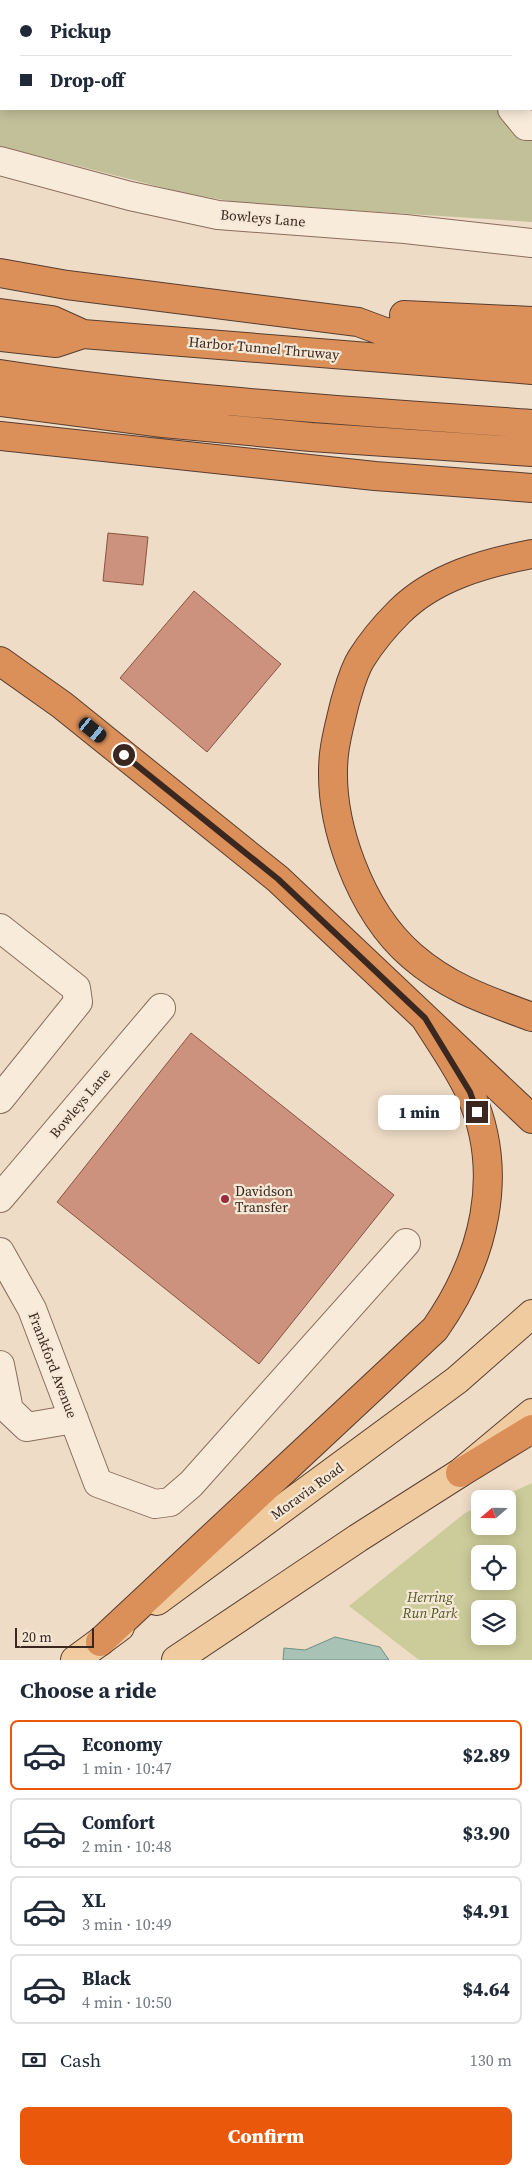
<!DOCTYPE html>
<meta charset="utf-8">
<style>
:root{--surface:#fff;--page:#f2f2f3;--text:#1f2937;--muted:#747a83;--line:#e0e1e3;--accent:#ea580c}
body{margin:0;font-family:"Source Serif 4",serif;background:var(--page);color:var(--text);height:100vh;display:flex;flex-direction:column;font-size:19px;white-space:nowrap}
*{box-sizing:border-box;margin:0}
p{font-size:16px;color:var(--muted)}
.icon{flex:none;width:28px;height:28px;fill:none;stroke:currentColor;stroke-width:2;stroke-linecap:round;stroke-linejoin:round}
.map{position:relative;height:1660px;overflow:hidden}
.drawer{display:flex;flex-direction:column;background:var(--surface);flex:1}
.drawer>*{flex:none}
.guide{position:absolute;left:0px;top:0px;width:532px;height:110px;box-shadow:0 2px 12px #0003;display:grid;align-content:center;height:110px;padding:0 20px;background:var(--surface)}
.needle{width:32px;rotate:250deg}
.buttons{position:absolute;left:471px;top:1490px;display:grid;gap:10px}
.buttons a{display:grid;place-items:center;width:45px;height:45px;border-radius:8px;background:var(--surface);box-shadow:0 2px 12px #0003;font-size:25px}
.scale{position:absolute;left:15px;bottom:12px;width:79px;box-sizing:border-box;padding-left:5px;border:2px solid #3a2820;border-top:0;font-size:14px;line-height:18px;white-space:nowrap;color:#3a2820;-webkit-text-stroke:4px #f5e8d6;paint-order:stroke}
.end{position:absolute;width:22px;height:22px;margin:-11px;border:6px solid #3a2820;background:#fff;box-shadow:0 0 0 2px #fff}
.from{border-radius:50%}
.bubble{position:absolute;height:35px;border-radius:8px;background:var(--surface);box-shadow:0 2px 12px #0003;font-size:16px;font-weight:800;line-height:35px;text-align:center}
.car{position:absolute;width:15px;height:30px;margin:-15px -8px;border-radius:6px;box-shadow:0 0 4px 1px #0007;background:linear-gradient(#222 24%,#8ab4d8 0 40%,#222 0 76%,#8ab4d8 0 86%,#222 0)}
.guide b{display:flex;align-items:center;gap:18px;height:48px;font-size:19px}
.guide b+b{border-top:1px solid var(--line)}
.guide i{width:12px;height:12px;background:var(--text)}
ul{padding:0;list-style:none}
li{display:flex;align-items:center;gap:15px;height:70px;margin:0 10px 8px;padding:0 10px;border:2px solid var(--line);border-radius:8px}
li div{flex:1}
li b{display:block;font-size:19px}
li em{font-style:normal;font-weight:800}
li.on{border-color:var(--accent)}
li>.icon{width:45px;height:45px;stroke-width:1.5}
h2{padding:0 20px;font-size:22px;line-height:60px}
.pay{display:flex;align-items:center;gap:12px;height:55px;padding:0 20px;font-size:19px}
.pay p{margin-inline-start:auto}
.primary-button{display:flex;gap:10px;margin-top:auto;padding:10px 20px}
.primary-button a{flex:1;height:58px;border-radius:8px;background:var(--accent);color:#fff;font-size:20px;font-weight:800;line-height:58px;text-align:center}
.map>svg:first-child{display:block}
.green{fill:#cccb9a;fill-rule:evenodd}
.cemetery{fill:#c2c099;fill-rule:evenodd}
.water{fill:#a8c2b6;stroke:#6e9083}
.building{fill:#cc927d;stroke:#895342}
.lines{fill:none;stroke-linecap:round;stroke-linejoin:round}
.minor-casing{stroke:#8a6d5c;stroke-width:30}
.major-casing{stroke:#583d30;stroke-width:30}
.highway-casing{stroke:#583d30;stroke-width:30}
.minor{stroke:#f9ebda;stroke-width:28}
.major{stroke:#f0cb9f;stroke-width:28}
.highway{stroke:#db8f59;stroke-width:28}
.route{stroke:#3a2820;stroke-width:6}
.poi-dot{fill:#982d3e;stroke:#f5e8d6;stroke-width:2}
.labels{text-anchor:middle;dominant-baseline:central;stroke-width:4.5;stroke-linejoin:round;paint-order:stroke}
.street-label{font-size:14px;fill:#3a2820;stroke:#f5e8d6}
.poi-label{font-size:14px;fill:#3a2820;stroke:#f5e8d6;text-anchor:start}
.park-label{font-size:14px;font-style:italic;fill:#515626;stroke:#f5e8d6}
</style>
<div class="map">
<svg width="532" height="1660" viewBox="0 0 532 1660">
<rect width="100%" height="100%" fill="#eedcc7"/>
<path class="green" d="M532,1483v177h-113l-70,-54 116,-93 15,-7v20h28v-27h-11zM480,1554h28v27h-28zM480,1609h28v27h-28z"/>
<path class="cemetery" d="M0,0h532v222l-292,-19 -60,-11 -180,-46zM1,1h530v108h-530z"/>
<path class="water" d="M335,1637l45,10 9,13h-106l1,-12 21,2z"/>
<path class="building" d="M524,0h8l-1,47v-46z
M108,533l40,4 -5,48 -40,-4z
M194,591l87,73 -74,88 -87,-74z
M191,1033l203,162 -135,169 -202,-162z"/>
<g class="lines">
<defs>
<path id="minor" d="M111,1v-1
M515,1v-1
M512,109l14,17h6
M0,161l130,35 88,19 187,14 127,14
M0,928l76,60 2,14 -78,97
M0,1198l161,-190
M0,1252l32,57 66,174 57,21 15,-2 21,-18 215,-241
M0,1365l9,45 18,17 47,-8"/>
<path id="major" d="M157,1601l300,-221 75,-66
M75,1660l45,-33
M176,1660l182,-122 102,-65 72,-60"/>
<path id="highway" d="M0,273l67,12 291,37 27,10 147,12
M0,313l52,7 31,14 449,36
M404,315l128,6
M0,337l56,6 27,-9
M0,374c176,27 354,37 532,50
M0,402l163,21 148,14 221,15
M0,436l375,40 157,12
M532,554c-47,9 -98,23 -133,58 -14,14 -28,31 -38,47 -8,13 -12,30 -16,43 -4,17 -9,34 -11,52 -7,67 26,157 78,202 37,32 74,44 120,61
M0,661l62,44 216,174 254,240
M460,1473l72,-44
M100,1642l335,-313c49,-70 71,-155 35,-236 -12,-26 -30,-51 -45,-75"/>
</defs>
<use href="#minor" class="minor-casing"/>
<use href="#major" class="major-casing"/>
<use href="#highway" class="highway-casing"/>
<use href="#minor" class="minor"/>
<use href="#major" class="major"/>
<use href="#highway" class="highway"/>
</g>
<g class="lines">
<path class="route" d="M124,755l154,124 147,139 45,74 7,20"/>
</g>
<circle class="poi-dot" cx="225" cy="1199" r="5"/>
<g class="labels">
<g class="street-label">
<text transform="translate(263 218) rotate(5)">Bowleys Lane</text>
<text transform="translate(264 348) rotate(5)">Harbor Tunnel Thruway</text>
<text transform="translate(80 1103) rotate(-50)">Bowleys Lane</text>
<text transform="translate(53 1365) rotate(69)">Frankford Avenue</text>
<text transform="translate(307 1491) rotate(-36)">Moravia Road</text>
</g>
<g class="poi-label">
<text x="235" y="1191">Davidson<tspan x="235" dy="16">Transfer</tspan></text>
</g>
<g class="park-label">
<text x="430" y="1597">Herring<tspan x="430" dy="16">Run Park</tspan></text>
</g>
</g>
</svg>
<div class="buttons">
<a><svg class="needle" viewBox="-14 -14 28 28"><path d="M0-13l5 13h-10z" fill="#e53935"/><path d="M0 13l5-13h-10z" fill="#747a83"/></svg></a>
<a><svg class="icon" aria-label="locate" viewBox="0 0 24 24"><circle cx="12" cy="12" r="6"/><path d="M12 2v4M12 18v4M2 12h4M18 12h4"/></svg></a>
<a><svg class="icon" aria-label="layers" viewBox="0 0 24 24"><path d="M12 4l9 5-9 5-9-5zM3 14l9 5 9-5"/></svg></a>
</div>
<div class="scale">20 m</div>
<i class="end from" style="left:124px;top:755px"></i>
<i class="end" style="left:477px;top:1112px"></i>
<div class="bubble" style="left:378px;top:1095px;width:82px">1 min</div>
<i class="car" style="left:93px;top:730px;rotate:129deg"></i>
<div class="guide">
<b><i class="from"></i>Pickup</b>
<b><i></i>Drop-off</b>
</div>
</div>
<section class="drawer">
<h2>Choose a ride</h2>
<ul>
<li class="on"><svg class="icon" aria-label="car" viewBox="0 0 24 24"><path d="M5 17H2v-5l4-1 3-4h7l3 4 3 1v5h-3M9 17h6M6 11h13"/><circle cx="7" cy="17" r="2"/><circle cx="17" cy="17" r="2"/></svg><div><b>Economy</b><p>1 min · 10:47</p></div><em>$2.89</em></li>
<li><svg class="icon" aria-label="car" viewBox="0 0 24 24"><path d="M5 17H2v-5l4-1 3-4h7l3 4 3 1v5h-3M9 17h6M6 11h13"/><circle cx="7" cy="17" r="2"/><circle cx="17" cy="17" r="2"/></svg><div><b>Comfort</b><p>2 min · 10:48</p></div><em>$3.90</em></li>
<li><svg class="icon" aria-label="car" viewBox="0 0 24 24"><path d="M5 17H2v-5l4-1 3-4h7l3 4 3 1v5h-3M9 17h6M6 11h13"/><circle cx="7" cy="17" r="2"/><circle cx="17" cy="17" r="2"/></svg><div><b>XL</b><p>3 min · 10:49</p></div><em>$4.91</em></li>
<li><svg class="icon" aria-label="car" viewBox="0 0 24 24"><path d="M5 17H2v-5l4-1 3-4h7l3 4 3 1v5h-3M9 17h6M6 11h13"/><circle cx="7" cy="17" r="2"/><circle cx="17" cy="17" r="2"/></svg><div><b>Black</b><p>4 min · 10:50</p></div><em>$4.64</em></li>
</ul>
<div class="pay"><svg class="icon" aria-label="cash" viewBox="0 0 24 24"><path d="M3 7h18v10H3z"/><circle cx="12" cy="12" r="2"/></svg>Cash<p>130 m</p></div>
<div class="primary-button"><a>Confirm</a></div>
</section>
